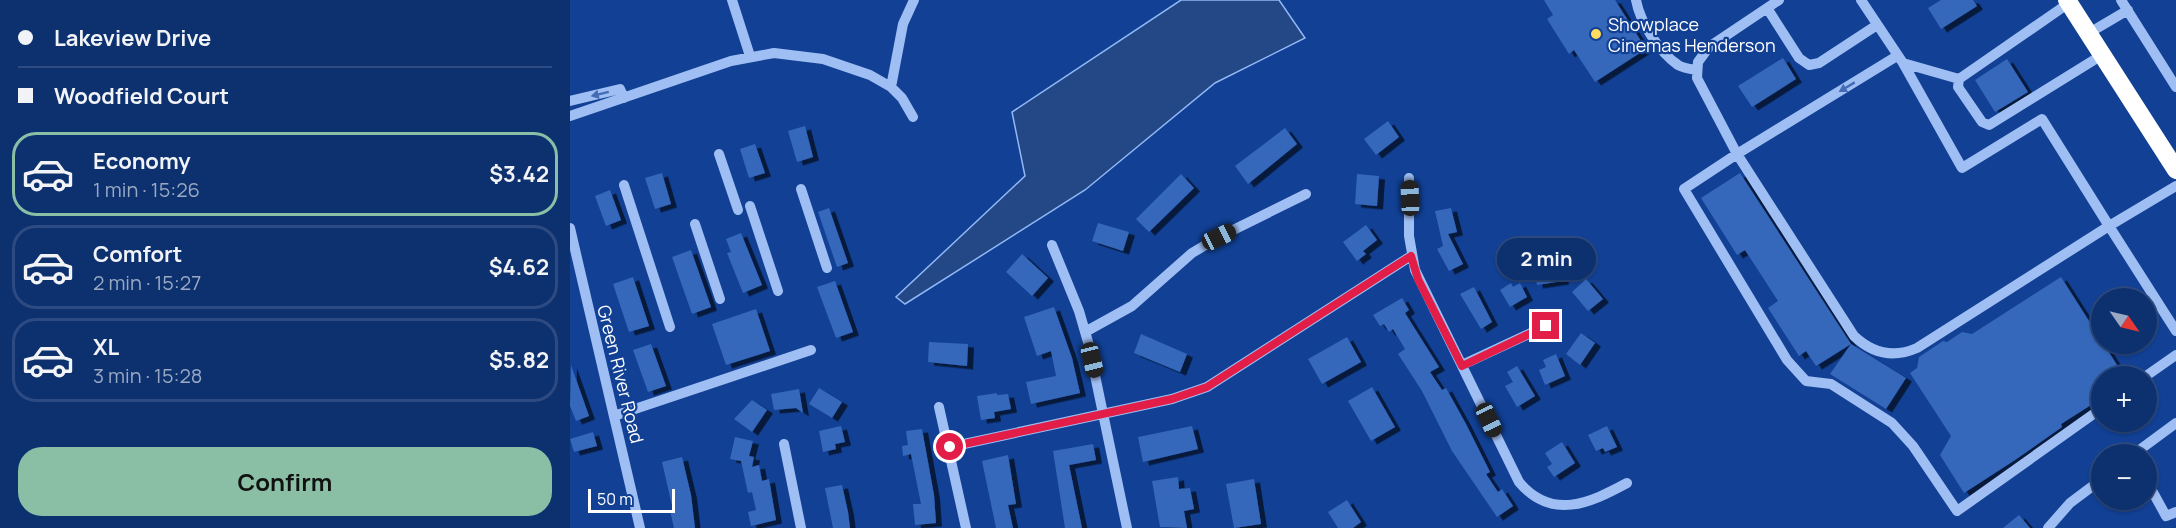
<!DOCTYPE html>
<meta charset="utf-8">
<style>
:root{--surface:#0d306f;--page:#1b3c77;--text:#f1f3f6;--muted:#9aa9c3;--line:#2d4b82;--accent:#8abfa5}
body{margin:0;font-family:Manrope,sans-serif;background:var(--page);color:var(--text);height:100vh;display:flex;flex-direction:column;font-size:22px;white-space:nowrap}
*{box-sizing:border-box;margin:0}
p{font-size:20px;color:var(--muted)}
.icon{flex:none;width:33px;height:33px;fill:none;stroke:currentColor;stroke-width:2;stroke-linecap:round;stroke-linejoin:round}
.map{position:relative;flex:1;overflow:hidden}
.panel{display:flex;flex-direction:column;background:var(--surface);width:570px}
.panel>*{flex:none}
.banner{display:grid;align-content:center;height:132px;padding:0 18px;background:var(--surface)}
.needle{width:39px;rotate:124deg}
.tools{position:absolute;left:1521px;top:288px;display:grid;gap:12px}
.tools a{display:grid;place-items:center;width:66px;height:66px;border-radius:50%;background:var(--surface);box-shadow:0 2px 4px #0004,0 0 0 2px var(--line);font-size:30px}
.scale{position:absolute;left:18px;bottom:15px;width:87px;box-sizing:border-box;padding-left:6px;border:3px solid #fff;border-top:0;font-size:16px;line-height:21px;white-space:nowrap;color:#fff;-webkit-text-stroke:4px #114094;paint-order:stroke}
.end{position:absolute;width:27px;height:27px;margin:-14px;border:8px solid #e11d48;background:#fff;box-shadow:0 0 0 3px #fff}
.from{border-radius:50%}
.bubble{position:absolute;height:42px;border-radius:21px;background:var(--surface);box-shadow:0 2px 4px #0004,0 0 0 2px var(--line);font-size:20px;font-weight:700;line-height:42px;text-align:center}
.car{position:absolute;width:18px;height:36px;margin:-18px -9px;border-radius:8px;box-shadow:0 0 4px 2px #0007;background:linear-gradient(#222 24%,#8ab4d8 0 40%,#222 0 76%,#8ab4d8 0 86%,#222 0)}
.banner b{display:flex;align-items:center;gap:21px;height:57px;font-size:22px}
.banner b+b{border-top:2px solid var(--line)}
.banner i{width:15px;height:15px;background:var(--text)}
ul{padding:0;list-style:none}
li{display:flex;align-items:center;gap:18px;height:84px;margin:0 12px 9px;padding:0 6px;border:3px solid var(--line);border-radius:24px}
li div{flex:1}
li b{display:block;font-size:22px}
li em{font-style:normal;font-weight:700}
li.active{border-color:var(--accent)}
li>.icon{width:54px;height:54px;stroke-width:1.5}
.action{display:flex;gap:12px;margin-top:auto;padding:12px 18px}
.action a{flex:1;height:69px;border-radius:24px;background:var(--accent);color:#111;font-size:24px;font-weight:700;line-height:69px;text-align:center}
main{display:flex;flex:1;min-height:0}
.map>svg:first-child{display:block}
.water{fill:#244786;stroke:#90b8f6;stroke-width:1.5}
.building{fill:#3567bb;filter:url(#shadow)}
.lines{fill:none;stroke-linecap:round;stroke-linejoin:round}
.minor{stroke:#9fbef3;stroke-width:10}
.highway{stroke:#fff;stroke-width:18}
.oneway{fill:#436cb5}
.route{stroke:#e11d48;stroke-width:8}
.poi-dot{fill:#ffdd61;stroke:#114094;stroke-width:2}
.labels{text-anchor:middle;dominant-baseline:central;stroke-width:4.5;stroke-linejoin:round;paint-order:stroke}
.poi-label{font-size:18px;fill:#fff;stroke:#114094;text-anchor:start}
.street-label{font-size:18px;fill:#fff;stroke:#114094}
</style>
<main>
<section class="panel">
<div class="banner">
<b><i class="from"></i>Lakeview Drive</b>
<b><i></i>Woodfield Court</b>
</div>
<ul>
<li class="active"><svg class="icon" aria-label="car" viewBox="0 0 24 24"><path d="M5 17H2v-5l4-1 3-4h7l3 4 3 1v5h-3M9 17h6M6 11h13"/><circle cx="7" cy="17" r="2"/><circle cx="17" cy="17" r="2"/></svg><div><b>Economy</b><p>1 min · 15:26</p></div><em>$3.42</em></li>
<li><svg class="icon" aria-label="car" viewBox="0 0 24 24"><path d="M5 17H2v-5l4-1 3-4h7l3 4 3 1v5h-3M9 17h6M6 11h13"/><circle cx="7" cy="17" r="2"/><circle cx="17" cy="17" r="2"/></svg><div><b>Comfort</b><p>2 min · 15:27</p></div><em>$4.62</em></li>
<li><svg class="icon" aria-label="car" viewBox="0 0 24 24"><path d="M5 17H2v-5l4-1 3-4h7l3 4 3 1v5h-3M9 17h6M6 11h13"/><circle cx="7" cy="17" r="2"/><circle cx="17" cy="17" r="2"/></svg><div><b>XL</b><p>3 min · 15:28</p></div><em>$5.82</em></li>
</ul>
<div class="action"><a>Confirm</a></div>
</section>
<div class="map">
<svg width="1606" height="528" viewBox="0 0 1606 528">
<defs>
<filter id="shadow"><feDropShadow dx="6" dy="3.5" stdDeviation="0" flood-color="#0009"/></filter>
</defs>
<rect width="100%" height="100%" fill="#114094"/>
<path class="water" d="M611,0h98l26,38 -90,45 -130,107 -180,114 -9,-7 129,-121 -13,-64z"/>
<path class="building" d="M974,0h71l31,49 -51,33 -21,-32 -5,4 -22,-35 6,-4z
M1371,0h32l4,6 -36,23 -13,-21z
M1213,58l13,21 -44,28 -14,-21z
M1437,59l21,33 -33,20 -20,-32z
M818,121l11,16 -23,18 -12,-16z
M235,126l8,31 -16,5 -9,-31z
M715,128l12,16 -49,40 -13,-18z
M185,144l10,29 -16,5 -9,-29z
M92,173l9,31 -16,5 -10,-31z
M1170,173l111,171 -35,22 -10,-15 -7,5 -31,-48 10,-7 -33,-51 -8,5 -36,-57z
M611,174l13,14 -45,44 -13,-13z
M787,174l22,2 -2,30 -22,-2z
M40,190l11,30 -15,6 -11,-30z
M259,208l19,55 -11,4 -19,-55z
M881,208l6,24 -9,2 15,30 -14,7 -12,-22 6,-3 -8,-35z
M528,223l31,9 -6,19 -31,-10z
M796,225l11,15 -14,11 3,3 -9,7 -14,-19z
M171,233l21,52 -19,8 -16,-40 4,-1 -5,-13z
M121,250l20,57 -19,7 -20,-57z
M452,254l26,24 -16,18 -26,-24z
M989,261l4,20 -26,4 -3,-19z
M63,277l16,49 -20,6 -16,-48z
M1491,277l63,99h-22v22l-41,26 1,3 -47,33 -51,33 -24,-38 11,-19 -41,-63 7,-5 2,-11 24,-16 4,1 15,-10 10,2z
M1016,279l17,20 -15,12 -16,-19z
M265,281l18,51 -17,6 -19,-51z
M941,283l2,4 7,-4 7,14 -17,10 -10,-17z
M904,287l18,35 -11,7 -21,-35z
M832,298l7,12 -4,3 34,54 -9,5 12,18 4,-2 20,36 24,48 -4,2 12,18 4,-3 11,17 -16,11 -45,-66 -30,-60 -24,-37 7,-5 -12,-20 -4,3 -5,-8 -4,2 -7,-11z
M484,307l18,51 8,35 -49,11 -5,-22 30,-6 -5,-25 -14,5 -13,-39z
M186,309l14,42 -44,14 -14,-41z
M1011,333l14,10 -15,22 -14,-11z
M571,334l46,20 -7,18 -46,-19z
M777,337l14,25 -39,22 -14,-25z
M359,342l39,2 -1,22 -39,-4z
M81,344l15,42 -18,6 -15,-42z
M1281,344l55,34 -20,31 -56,-35z
M986,354l9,22 -20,9 -6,-15 7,-3 -3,-7z
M1,365l18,51 -13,5 -6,-15z
M947,366l18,30 -18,11 -12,-21 8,-4 -6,-10z
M802,387l23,40 -24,14 -23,-40z
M249,388l23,14 -10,16 -23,-14z
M229,389l4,24 -7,-5 -22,2 -3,-16z
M427,393v2l11,-1 3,15 -17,3 1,6 -14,2 -4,-24z
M182,400l15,10 -15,22 -18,-13z
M271,426l4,16 -10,2 1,5 -13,3 -4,-21z
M622,426l6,23 -55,13 -5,-25z
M1037,426l10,21 -12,5 -2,-4 -7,3 -8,-16z
M352,429l12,66 2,28 -21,2 -2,-21h8l-10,-50 -8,2 -1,-10 6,-1 -2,-14z
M23,432l4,14 -23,6 -4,-13z
M165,437l18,4 -4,15 5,1 -2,10 7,-2 3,16 7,-2 7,41 -25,6 -3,-14 8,-2 -4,-18 -4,1 -7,-32 -11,-2z
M992,442l13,21 -21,14 -7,-10 5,-3 -7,-11z
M523,444l3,16 -27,5 13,63h-17l-12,-77z
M438,455l8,49 -8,1 5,23h-17l-14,-67z
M112,457l9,38 4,33h-21l-4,-18h3l-11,-48z
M608,477l1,12 11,-1 4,21 -10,2 3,17 -27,-1 -8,-46z
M684,479l7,45 -27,4 -8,-44z
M272,485l6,27 2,16h-17l-8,-40z
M777,500l14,22 -8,6h-15l-10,-16z
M1449,515l11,13h-27z"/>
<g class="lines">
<path class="minor" d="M162,0l18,56
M1066,0c4,22 23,52 42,65 5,3 12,4 18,5
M1209,0l-70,47 -11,15 -1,16 40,76 117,182c19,18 40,22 63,12l192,-122 -67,-107 -80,49 -59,-105
M1291,0l42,63 56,16
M1551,0l55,87
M1499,3l-110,76 -1,8 24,35 7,3 113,-70
M1197,8l32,50 10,7 10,-2 58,-38
M1519,33l39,-23
M1327,56l-160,98 -53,35 103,171 19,21 25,3 61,39 21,23 44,65 145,-103
M321,87l12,-63 11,-24
M0,101l50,-12 4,9
M0,116l161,-55 43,-8 49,6 47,16 21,12 11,11 11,19
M149,154l19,56
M839,178v58l6,34 104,212c33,39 71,21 108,1
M54,185l46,142
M1606,186l-67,40 67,105
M231,189l26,79
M180,206l28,85
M125,224l25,75
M0,228l70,300
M482,245l27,66 9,31 39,186
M515,332l47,-26 60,-53 27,-16 87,-43
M892,365l84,-39
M1576,376l30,-21
M369,407l27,121
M44,416l197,-66
M214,444l17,84
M380,447l222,-48 35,-12 204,-131
M1564,454l42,-31
M1580,487l16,29 10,-4
M1478,528l22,-25 32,-24"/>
<path class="highway" d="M1497,0l109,170"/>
</g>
<defs><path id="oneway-solid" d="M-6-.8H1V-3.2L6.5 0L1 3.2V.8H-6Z" transform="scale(1.5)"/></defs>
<g class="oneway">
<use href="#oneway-solid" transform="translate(1277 87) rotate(149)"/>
<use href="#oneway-solid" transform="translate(30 94) rotate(166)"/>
</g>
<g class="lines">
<path class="route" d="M380,447l222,-48 35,-12 204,-131 7,23 44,87 84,-40"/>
</g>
<circle class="poi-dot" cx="1026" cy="34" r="6"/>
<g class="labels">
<g class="poi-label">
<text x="1038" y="24">Showplace<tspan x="1038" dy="21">Cinemas Henderson</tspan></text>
</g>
<g class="street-label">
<text transform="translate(51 374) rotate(76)">Green River Road</text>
</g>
</g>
</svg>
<div class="tools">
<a><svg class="needle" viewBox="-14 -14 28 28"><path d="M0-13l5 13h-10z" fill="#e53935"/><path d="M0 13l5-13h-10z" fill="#9aa9c3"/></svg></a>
<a>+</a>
<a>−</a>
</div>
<div class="scale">50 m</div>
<i class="end from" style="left:380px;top:447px"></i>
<i class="end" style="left:976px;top:326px"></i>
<div class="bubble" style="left:927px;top:238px;width:99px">2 min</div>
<i class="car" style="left:840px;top:198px;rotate:358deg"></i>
<i class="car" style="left:649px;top:237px;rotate:64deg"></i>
<i class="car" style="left:522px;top:360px;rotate:166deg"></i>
<i class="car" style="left:919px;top:420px;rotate:155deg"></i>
</div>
</main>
